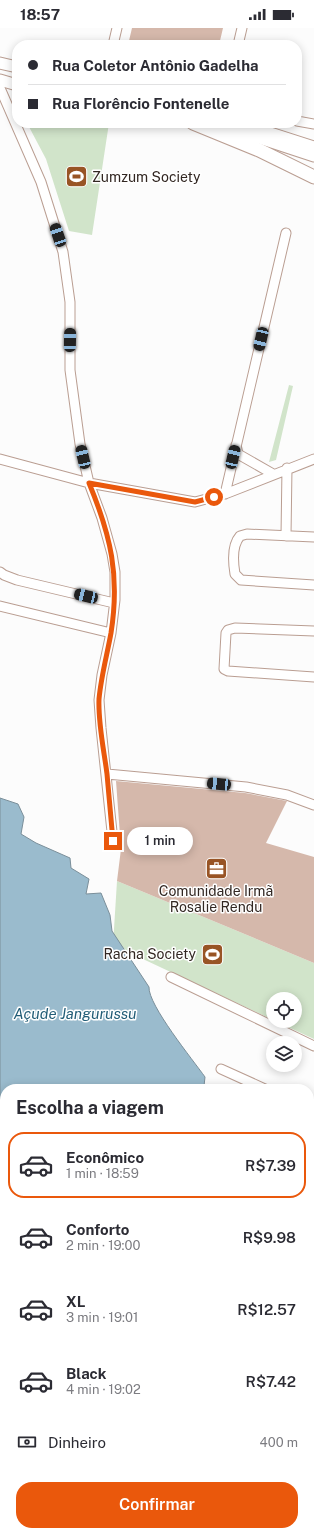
<!DOCTYPE html>
<html lang="pt">
<meta charset="utf-8">
<style>
:root{--surface:#fff;--page:#f7f7f7;--text:#2b2b33;--muted:#7c7c81;--line:#e1e1e2;--accent:#ea580c}
body{margin:0;font-family:"Public Sans",sans-serif;background:var(--page);color:var(--text);height:100vh;display:flex;flex-direction:column;font-size:15px;white-space:nowrap}
*{box-sizing:border-box;margin:0}
p{font-size:13px;color:var(--muted)}
.icon{flex:none;width:22px;height:22px;fill:none;stroke:currentColor;stroke-width:2;stroke-linecap:round;stroke-linejoin:round}
.map{position:relative;flex:1;overflow:hidden}
.side{position:absolute;left:0px;top:1056px;width:314px;height:452px;display:flex;flex-direction:column;background:var(--surface);border-radius:16px 16px 0 0;box-shadow:0 2px 10px #0003}
.side>*{flex:none}
.top-card{position:absolute;left:12px;top:12px;width:290px;height:88px;border-radius:16px;box-shadow:0 2px 10px #0003;display:grid;align-content:center;height:88px;padding:0 16px;background:var(--surface)}
.buttons{position:absolute;left:266px;top:964px;display:grid;gap:8px}
.buttons a{display:grid;place-items:center;width:36px;height:36px;border-radius:50%;background:var(--surface);box-shadow:0 2px 10px #0003;font-size:20px}
.end{position:absolute;width:18px;height:18px;margin:-9px;border:5px solid #ea580c;background:#fff;box-shadow:0 0 0 2px #fff}
.from{border-radius:50%}
.bubble{position:absolute;height:28px;border-radius:14px;background:var(--surface);box-shadow:0 2px 10px #0003;font-size:13px;font-weight:600;line-height:28px;text-align:center}
.car{position:absolute;width:12px;height:24px;margin:-12px -6px;border-radius:5px;box-shadow:0 0 3px 1px #0007;background:linear-gradient(#222 24%,#8ab4d8 0 40%,#222 0 76%,#8ab4d8 0 86%,#222 0)}
.top-card b{display:flex;align-items:center;gap:14px;height:38px;font-size:15px}
.top-card b+b{border-top:1px solid var(--line)}
.top-card i{width:10px;height:10px;background:var(--text)}
ul{padding:0;list-style:none}
li{display:flex;align-items:center;gap:12px;height:66px;margin:0 8px 6px;padding:0 8px;border:2px solid transparent;border-radius:16px}
li div{flex:1}
li b{display:block;font-size:15px}
li em{font-style:normal;font-weight:600}
li.on{border-color:var(--accent)}
li>.icon{width:36px;height:36px;stroke-width:1.5}
h2{padding:0 16px;font-size:18px;line-height:48px}
.pay{display:flex;align-items:center;gap:10px;height:44px;padding:0 16px;font-size:15px}
.pay p{margin-inline-start:auto}
.cta{display:flex;gap:8px;margin-top:auto;padding:8px 16px}
.cta a{flex:1;height:46px;border-radius:16px;background:var(--accent);color:#fff;font-size:16px;font-weight:600;line-height:46px;text-align:center}
.status{display:flex;justify-content:space-between;align-items:center;height:28px;padding:0 20px;background:var(--surface);direction:ltr}
.status svg{height:11px;fill:currentColor}
.map>svg:first-child{display:block}
.green{fill:#d1e4ca}
.water{fill:#9abbcd;stroke:#7b8f9a}
.lines{fill:none;stroke-linecap:round;stroke-linejoin:round}
.stream{stroke:#7b8f9a;stroke-width:2.5}
.building{fill:#d5b8ab}
.minor-casing{stroke:#ba9e92;stroke-width:11}
.major-casing{stroke:#ba9e92;stroke-width:13}
.highway-casing{stroke:#ba9e92;stroke-width:15}
.minor{stroke:#fff;stroke-width:9}
.major{stroke:#fff;stroke-width:11}
.highway{stroke:#fff;stroke-width:13}
.route{stroke:#ea580c;stroke-width:5}
.labels{text-anchor:middle;dominant-baseline:central;stroke-width:3;stroke-linejoin:round;paint-order:stroke}
.poi-label{font-size:14px;fill:#322722;stroke:#fff;text-anchor:start}
.water-label{font-size:15px;font-style:italic;fill:#225d77;stroke:#fff}
</style>
<div class="status"><b>18:57</b><svg viewBox="0 0 49 12"><path d="M0 12V9h3v3zM5 12V6h3v6zM10 12V3h3v9zM15 12V0h3v12zM26 1h20v11H26zM47 4h2v5h-2z"/></svg></div>
<div class="map">
<svg width="314" height="1508" viewBox="0 0 314 1508">
<rect width="100%" height="100%" fill="#fcfcfc"/>
<path class="green" d="M27,95h82l-17,112 -23,-4 -23,-72z
M289,357l4,1 -17,74 -7,2z
M117,853l197,82v76l-39,-18h20v-22h-22v21l-160,-75z
M309,1256l5,3v249h-63l12,-5h46z
M0,1490l5,2v11h20l8,5h-33z
M134,1503h38l20,5h-61z"/>
<path class="water" d="M0,770l18,6 6,13 -3,17 15,9 34,15 1,10 18,11 -3,15 15,-1 9,22 2,16 37,56c-1,18 44,73 56,90l-1,9 2,3h-201v431l-5,-2z
M25,1503h109l-3,5h-98z
M172,1503h91l-12,5h-59z"/>
<g class="lines">
<path class="stream" d="M142,1503l5,5"/>
</g>
<path class="building" d="M132,0h91l-4,17h-91z
M116,753l129,12 42,8 -21,42 48,14v106l-197,-82 4,-32z"/>
<g class="lines">
<defs>
<path id="minor" d="M113,17l4,-17
M238,17l4,-17
M0,60l41,94 22,70 7,50v68l10,74 9,39 13,35 10,36 3,18v28l-4,33 -9,42 -3,25 2,28 12,113
M297,93l17,3
M236,417l2,9 35,20
M0,431l89,24 106,19 30,-8 89,-35
M225,466l61,-261
M286,508l1,-68
M314,509l-67,-3 -7,2c-8,9 -7,26 -5,38l6,6 73,5
M0,544l4,3 13,5 97,23
M0,578l111,27
M314,603l-79,-3 -7,2 -2,3 -2,36 4,2 86,6
M107,746l139,13 41,8 27,10
M171,949l143,69
M221,1041l44,20
M309,1081l5,2
M309,1145l5,2
M309,1209l5,2
M309,1252l5,4"/>
<path id="major" d="M0,35l17,4
M0,52l17,5
M239,95l75,24
M209,98l44,10 61,20"/>
<path id="highway" d="M193,95l66,27 55,27"/>
</defs>
<use href="#minor" class="minor-casing"/>
<use href="#major" class="major-casing"/>
<use href="#highway" class="highway-casing"/>
<use href="#minor" class="minor"/>
<use href="#major" class="major"/>
<use href="#highway" class="highway"/>
</g>
<g class="lines">
<path class="route" d="M113,813c-2,-22 -4,-45 -6,-67 -3,-24 -9,-50 -8,-75 2,-22 8,-44 12,-66 9,-57 0,-97 -22,-150l106,19 19,-5"/>
</g>
<defs>
<symbol id="stadium-square" viewBox="-11 -11 22 22"><rect x="-9" y="-9" width="18" height="18" rx="4" fill="#985425" stroke="#fff"/><path d="M0-5a6.5 5 0 1 0 0 10a6.5 5 0 1 0 0-10ZM-3.5-1.8h7v3.6h-7Z" fill="#fff"/></symbol>
<symbol id="office-square" viewBox="-11 -11 22 22"><rect x="-9" y="-9" width="18" height="18" rx="4" fill="#985425" stroke="#fff"/><path d="M-6-3h4V-5.5h4V-3h4V5H-6ZM-1-4.5V-3h2v-1.5ZM-6 0V1H6V0Z" fill="#fff"/></symbol>
</defs>
<g fill-rule="evenodd">
<use href="#stadium-square" x="64" y="136" width="25" height="25"/>
<use href="#office-square" x="204" y="828" width="25" height="25"/>
<use href="#stadium-square" x="200" y="914" width="25" height="25"/>
</g>
<g class="labels">
<g class="poi-label">
<text x="92" y="149">Zumzum Society</text>
<text x="216" y="863" text-anchor="middle">Comunidade Irmã<tspan x="216" dy="16">Rosalie Rendu</tspan></text>
<text x="196" y="926" text-anchor="end">Racha Society</text>
</g>
<g class="water-label">
<text x="75" y="985">Açude Jangurussu</text>
</g>
</g>
</svg>
<div class="buttons">
<a><svg class="icon" aria-label="locate" viewBox="0 0 24 24"><circle cx="12" cy="12" r="6"/><path d="M12 2v4M12 18v4M2 12h4M18 12h4"/></svg></a>
<a><svg class="icon" aria-label="layers" viewBox="0 0 24 24"><path d="M12 4l9 5-9 5-9-5zM3 14l9 5 9-5"/></svg></a>
</div>
<i class="end from" style="left:214px;top:469px"></i>
<i class="end" style="left:113px;top:813px"></i>
<div class="bubble" style="left:127px;top:799px;width:66px">1 min</div>
<i class="car" style="left:58px;top:207px;rotate:341deg"></i>
<i class="car" style="left:261px;top:311px;rotate:193deg"></i>
<i class="car" style="left:70px;top:312px;rotate:1deg"></i>
<i class="car" style="left:83px;top:429px;rotate:347deg"></i>
<i class="car" style="left:233px;top:429px;rotate:13deg"></i>
<i class="car" style="left:86px;top:568px;rotate:283deg"></i>
<i class="car" style="left:219px;top:756px;rotate:275deg"></i>
<div class="top-card">
<b><i class="from"></i>Rua Coletor Antônio Gadelha</b>
<b><i></i>Rua Florêncio Fontenelle</b>
</div>
<section class="side">
<h2>Escolha a viagem</h2>
<ul>
<li class="on"><svg class="icon" aria-label="car" viewBox="0 0 24 24"><path d="M5 17H2v-5l4-1 3-4h7l3 4 3 1v5h-3M9 17h6M6 11h13"/><circle cx="7" cy="17" r="2"/><circle cx="17" cy="17" r="2"/></svg><div><b>Econômico</b><p>1 min · 18:59</p></div><em>R$7.39</em></li>
<li><svg class="icon" aria-label="car" viewBox="0 0 24 24"><path d="M5 17H2v-5l4-1 3-4h7l3 4 3 1v5h-3M9 17h6M6 11h13"/><circle cx="7" cy="17" r="2"/><circle cx="17" cy="17" r="2"/></svg><div><b>Conforto</b><p>2 min · 19:00</p></div><em>R$9.98</em></li>
<li><svg class="icon" aria-label="car" viewBox="0 0 24 24"><path d="M5 17H2v-5l4-1 3-4h7l3 4 3 1v5h-3M9 17h6M6 11h13"/><circle cx="7" cy="17" r="2"/><circle cx="17" cy="17" r="2"/></svg><div><b>XL</b><p>3 min · 19:01</p></div><em>R$12.57</em></li>
<li><svg class="icon" aria-label="car" viewBox="0 0 24 24"><path d="M5 17H2v-5l4-1 3-4h7l3 4 3 1v5h-3M9 17h6M6 11h13"/><circle cx="7" cy="17" r="2"/><circle cx="17" cy="17" r="2"/></svg><div><b>Black</b><p>4 min · 19:02</p></div><em>R$7.42</em></li>
</ul>
<div class="pay"><svg class="icon" aria-label="cash" viewBox="0 0 24 24"><path d="M3 7h18v10H3z"/><circle cx="12" cy="12" r="2"/></svg>Dinheiro<p>400 m</p></div>
<div class="cta"><a>Confirmar</a></div>
</section>
</div>
